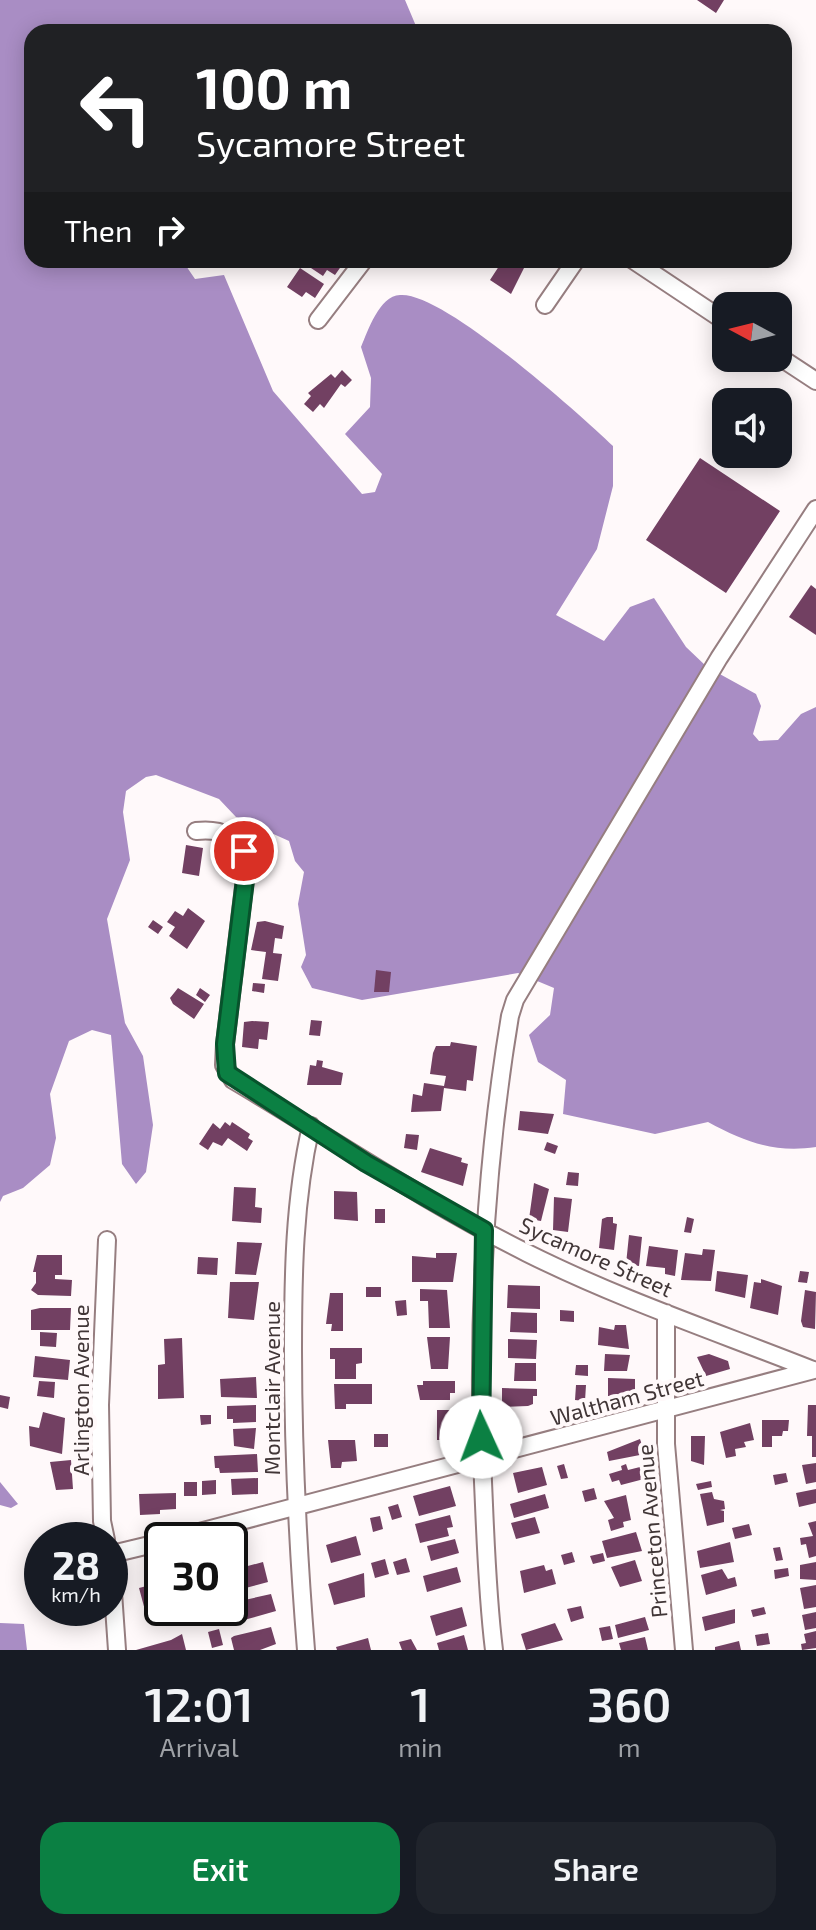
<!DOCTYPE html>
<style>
:root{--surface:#171b24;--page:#20242c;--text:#f1f3f6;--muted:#9ea1a6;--accent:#0b8043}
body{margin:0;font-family:"Exo 2",sans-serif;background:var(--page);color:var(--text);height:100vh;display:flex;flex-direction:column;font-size:30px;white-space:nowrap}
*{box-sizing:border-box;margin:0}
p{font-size:26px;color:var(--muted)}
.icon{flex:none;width:44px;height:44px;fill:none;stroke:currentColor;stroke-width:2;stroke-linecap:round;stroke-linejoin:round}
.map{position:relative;height:1650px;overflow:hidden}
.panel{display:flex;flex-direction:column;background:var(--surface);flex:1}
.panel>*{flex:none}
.hud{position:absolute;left:24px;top:24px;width:768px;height:244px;border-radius:24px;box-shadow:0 4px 20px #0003;background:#202124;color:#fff;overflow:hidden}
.needle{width:52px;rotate:277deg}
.controls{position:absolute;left:712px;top:292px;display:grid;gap:16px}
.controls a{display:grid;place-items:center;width:80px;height:80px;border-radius:16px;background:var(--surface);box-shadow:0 4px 20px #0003;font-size:40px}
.speed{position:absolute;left:24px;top:1522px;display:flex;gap:16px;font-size:40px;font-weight:700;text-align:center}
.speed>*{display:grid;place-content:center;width:104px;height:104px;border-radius:50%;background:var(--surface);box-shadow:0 4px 20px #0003;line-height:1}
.speed small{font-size:20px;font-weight:400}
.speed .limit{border:4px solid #111;border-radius:12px;background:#fff;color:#111}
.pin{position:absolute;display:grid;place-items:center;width:68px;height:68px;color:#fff;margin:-34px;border:4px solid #fff;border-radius:50%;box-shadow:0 2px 8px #0007}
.me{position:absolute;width:88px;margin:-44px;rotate:358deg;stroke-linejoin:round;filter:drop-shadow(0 0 6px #0008)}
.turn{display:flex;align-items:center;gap:28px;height:168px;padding:0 40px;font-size:36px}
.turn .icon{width:104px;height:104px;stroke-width:2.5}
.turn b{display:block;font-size:56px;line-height:68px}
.then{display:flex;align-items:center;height:76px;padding:0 40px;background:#0003;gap:16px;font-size:30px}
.eta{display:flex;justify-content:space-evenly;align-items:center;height:136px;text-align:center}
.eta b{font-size:48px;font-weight:600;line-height:56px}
.action{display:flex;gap:16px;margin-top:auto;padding:16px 40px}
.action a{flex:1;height:92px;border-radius:24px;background:var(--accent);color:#fff;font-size:32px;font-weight:600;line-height:92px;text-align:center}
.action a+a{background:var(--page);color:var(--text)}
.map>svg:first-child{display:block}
.water{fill:#a98dc4}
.building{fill:#724062}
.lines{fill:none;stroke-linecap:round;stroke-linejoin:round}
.street-casing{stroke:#967e80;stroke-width:20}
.street{stroke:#fff;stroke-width:16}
.route-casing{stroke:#07532c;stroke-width:20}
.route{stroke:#0b8043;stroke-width:14}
.labels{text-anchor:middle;stroke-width:8;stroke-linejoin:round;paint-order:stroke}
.street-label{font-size:22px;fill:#413637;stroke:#fff9fa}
</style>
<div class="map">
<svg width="816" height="1650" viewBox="0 0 816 1650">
<rect width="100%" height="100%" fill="#fff9fa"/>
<!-- water -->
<path class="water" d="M0,0H405L416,26L423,32H32V260H182L195,279L224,275L273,391L362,494L375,492L382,474L345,434L370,407L371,378L361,347C368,331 379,296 400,295C443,291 579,414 613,446V486L597,549L556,615L604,641L630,607L654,598L686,647L707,667L756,694L761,706L753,734L759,741L778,740L801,714L816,707V1147C774,1153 745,1142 708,1122L655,1134L563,1114L566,1080L538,1062L529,1035L550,1015L554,988L518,973L362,1000L312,988L301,967L306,955L298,904L304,872L295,861L289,841L236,817L219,799L156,775L146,777L126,791L123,812L130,860L107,919L125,1023L143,1056L153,1125L146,1172L136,1184L122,1164L111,1035L92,1030L69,1041L50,1094L56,1138L50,1165L23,1188L3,1196L0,1202Z
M0,1482L18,1504L11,1508L0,1505Z
M0,1623L24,1624L27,1650H0Z"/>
<!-- building -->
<path class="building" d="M697,0H724L716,13Z
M308,260H333L342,265L335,275L327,270L323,276L305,264Z
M503,260H528L511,294L490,280Z
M300,268L324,284L315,298L306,292L302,297L287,287Z
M342,370L352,380L345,387L341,384L324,408L320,404L313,412L304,404L311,396L308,393L331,374L335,378Z
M700,458L780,511L726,593L646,540Z
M811,585L816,589V635L789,617Z
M186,845L203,848L199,876L182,873Z
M188,908L205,921L187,949L169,936L175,927L167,922L175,911L183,916Z
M153,920L163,927L158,934L148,927Z
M265,921L284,926L282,939L275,938L273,953L282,954L278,981L262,979L266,952L251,950L257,922Z
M376,970L391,972L389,992H374Z
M253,983L265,984L264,993L252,991Z
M178,988L204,1004L194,1019L173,1004L170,998Z
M200,988L210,995L205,1002L196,995Z
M311,1020L322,1021L320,1036L309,1035Z
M252,1021L269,1022L267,1040L259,1039L258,1049L242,1047L244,1022Z
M451,1042L477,1046L473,1081L467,1080L466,1091L444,1088L441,1111L411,1112L413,1094L422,1096L424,1083L444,1086L446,1076L430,1074L433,1053L436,1046H450Z
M317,1060L323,1061L322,1067L343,1073L341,1085H307L310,1065L316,1066Z
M520,1111L554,1114L548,1134L518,1130Z
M225,1122L230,1126L232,1122L250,1134L248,1138L253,1141L247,1151L228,1138L222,1146L213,1142L208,1150L199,1144L213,1123L220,1129Z
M406,1134L419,1135L417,1150L404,1148Z
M547,1142L558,1146L555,1154L544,1150Z
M430,1148L462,1158L461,1162L468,1164L463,1186L421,1172Z
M568,1172L579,1173L578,1186L566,1185Z
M534,1183L549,1189L541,1221L529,1219Z
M234,1187L256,1188L255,1207L262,1208L261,1223L232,1221Z
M334,1191L357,1192L358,1221L334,1219Z
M554,1197L572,1199L568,1232L553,1230Z
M375,1209H385V1223H375Z
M607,1217H613V1223L617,1224L614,1250L599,1248L602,1219Z
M687,1217L694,1219L691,1233L684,1232Z
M629,1235L642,1237L639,1266L626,1264Z
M237,1242L262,1243L256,1275L235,1274Z
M649,1246L678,1250L675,1276L665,1274V1268L646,1266Z
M703,1249L715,1250L711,1281L681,1280L685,1253L702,1255Z
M436,1253H457L453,1282H412V1256L436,1258Z
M37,1255H62V1275H55V1279L72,1280L71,1296L38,1295L31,1290L36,1283V1272H33Z
M198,1257L218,1258L217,1275L197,1274Z
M717,1271L748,1275L745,1298L715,1291Z
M800,1271L809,1272L807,1283L798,1282Z
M761,1279L782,1286L778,1315L750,1308L754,1282L761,1283Z
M230,1282H259L254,1320L228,1318Z
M508,1285L540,1286V1309L507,1308Z
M366,1287H381V1297H366Z
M420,1289L447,1290L450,1328H429L428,1301H420Z
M805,1290L816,1292L815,1329L803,1327L801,1321Z
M330,1293H343V1331H331L332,1324H326Z
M406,1300L407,1315L397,1316L395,1301Z
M40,1308H71L70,1330H31V1310Z
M560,1310L574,1311V1322L560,1321Z
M511,1312L537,1313V1333L510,1332Z
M615,1325H626L629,1349L598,1345L599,1327L614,1330Z
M40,1332L57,1333L56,1347L40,1346Z
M427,1337H450L448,1369H431Z
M182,1338L184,1398L158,1399V1365L165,1364L164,1339Z
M508,1339L537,1340L536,1359L508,1358Z
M330,1348H362V1363L356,1364V1379H335V1359H330Z
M605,1354L630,1355L627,1371H604Z
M709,1354L728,1361L730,1369L706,1376L697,1357Z
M35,1356L70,1360L68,1380L33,1377Z
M515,1363H536V1381H514Z
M576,1365H588V1376L575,1375Z
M256,1377L257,1398L221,1397L220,1379Z
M608,1378L635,1379V1396H624V1403L612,1402V1396H608Z
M39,1381L55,1382L54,1398L37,1396Z
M423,1381H455V1393H450V1400H420L417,1385H423Z
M334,1384H372V1404H346V1409H335Z
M576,1385H586L585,1401L575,1400Z
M502,1388L537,1389V1396H533V1404L528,1406L502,1407Z
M0,1395L10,1397L8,1409L0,1407Z
M256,1405V1422L233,1423V1419H227V1406Z
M808,1405H816V1457H812V1436H807Z
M437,1410H450V1440H437Z
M43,1412L65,1418L62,1454L30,1446L29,1426L39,1428Z
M200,1415H211V1424L201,1425Z
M762,1420H789L788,1431H783L782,1436H772V1447H762Z
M750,1423L754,1440L744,1442L746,1447L735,1449L736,1456L726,1458L720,1432Z
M256,1428L254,1449L234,1446L233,1429Z
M374,1434H388V1447H374Z
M691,1436H705L704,1465L691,1461Z
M640,1439L645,1454L609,1461L607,1452Z
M328,1440H355L357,1461L342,1462L341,1468H331Z
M257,1454L258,1472L220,1473L219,1468H215L214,1456Z
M71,1460L73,1489L56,1490L50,1462Z
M816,1463V1482L806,1484L802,1465Z
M564,1464L568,1478L561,1479L557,1466Z
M626,1464L628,1470L640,1467L644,1479L621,1485L619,1480L612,1482L609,1474L622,1470L621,1466Z
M542,1467L547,1485L518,1493L513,1473Z
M786,1473L788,1482L775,1485L773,1475Z
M258,1478V1494L232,1495L231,1479Z
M216,1480V1494L202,1495V1481Z
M711,1481L712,1487L698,1490L696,1484Z
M184,1482H197V1496H184Z
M450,1486L456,1506L419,1516L413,1496Z
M594,1488L597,1499L585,1502L582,1491Z
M816,1489V1503L799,1507L796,1493Z
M712,1492L714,1499L724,1501L725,1509L720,1510L724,1511V1522L707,1526L700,1494Z
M176,1493V1509L160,1510V1514L140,1515L139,1494Z
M545,1494L549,1508L514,1518L510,1504Z
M626,1495L631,1520L623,1522L624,1527L611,1531L608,1520L614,1518L604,1501Z
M398,1504L402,1517L392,1520L388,1507Z
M450,1515L453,1527L447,1528L449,1536L420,1543L415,1524Z
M380,1516L383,1529L373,1532L370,1518Z
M535,1517L540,1533L516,1539L511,1523Z
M816,1521V1556L809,1558L806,1544L801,1545L800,1538L813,1536L808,1523Z
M749,1524L752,1535L735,1539L732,1528Z
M636,1532L642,1551L607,1558L602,1541Z
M356,1536L361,1555L331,1563L326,1545Z
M455,1539L459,1553L431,1561L427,1546Z
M730,1542L734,1562L700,1568L697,1551Z
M780,1547L783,1560L776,1561L773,1548Z
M572,1552L575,1562L564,1565L561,1555Z
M603,1553L605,1561L593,1564L590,1556Z
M406,1558L410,1572L397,1575L393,1562Z
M385,1559L389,1574L375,1578L371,1563Z
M635,1560L642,1581L620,1587L611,1567Z
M263,1562L268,1582L238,1590L233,1570Z
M816,1562V1580L800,1579V1565Z
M544,1565L546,1571L552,1569L556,1584L524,1593L520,1571Z
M457,1567L461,1582L427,1592L423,1576Z
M788,1568L789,1576L775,1579L774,1570Z
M722,1569L728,1579L735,1577L737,1586L706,1595L701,1575Z
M364,1573L365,1597L334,1605L328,1584Z
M162,1582V1610L146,1614L139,1588Z
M816,1585V1607L804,1609L800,1588Z
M271,1594L276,1611L244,1620L243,1614L239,1615L236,1604L240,1601Z
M581,1606L584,1618L571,1622L567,1609Z
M462,1607L467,1626L436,1636L430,1616Z
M764,1607L766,1614L753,1617L751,1610Z
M195,1608H208L209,1615L197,1618Z
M735,1609V1623L705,1631L702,1617Z
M816,1612V1628L805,1630L802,1615Z
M645,1617L649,1630L618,1638L615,1625Z
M555,1623L563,1640L526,1650L521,1634Z
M610,1626L613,1639L602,1641L599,1628Z
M271,1627L276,1644L260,1650H234L231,1638L234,1636Z
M219,1629L223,1645L212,1648L208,1632Z
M816,1631V1648L802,1650L801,1644L806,1643L804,1634Z
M768,1633L770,1644L757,1646L755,1635Z
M182,1634L186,1650H136L171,1640Z
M464,1635L468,1650H439L437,1643Z
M645,1637L648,1650H621L619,1643Z
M368,1638L371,1650H337L336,1647Z
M411,1639L417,1650H402L399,1642Z
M739,1641L741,1650H715V1647Z"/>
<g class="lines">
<defs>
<path id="street" d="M633,260L726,322
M545,305L576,260
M318,320L364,260
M778,356L816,381
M196,831C221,828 240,836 247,862L225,1044L224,1065L233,1080C331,1138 425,1202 527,1253C619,1299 717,1332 813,1370
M666,1313V1444L684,1650
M106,1540L102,1521L100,1405L107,1240
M169,1540L814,1370
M110,1549L117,1650
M112,1554L162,1542
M306,1650C298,1550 293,1451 293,1351C293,1275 294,1200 311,1126
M494,1650C488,1602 486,1553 484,1505C476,1341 483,1178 510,1016L515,1000L719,658L816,509"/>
</defs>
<!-- street casing -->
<use href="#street" class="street-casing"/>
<!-- street -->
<use href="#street" class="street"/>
</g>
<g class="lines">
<defs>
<path id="route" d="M244,851L246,872L225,1044L227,1073L366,1163L484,1230L481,1437"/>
</defs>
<!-- route casing -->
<use href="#route" class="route-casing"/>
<!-- route -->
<use href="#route" class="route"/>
</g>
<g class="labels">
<!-- street labels -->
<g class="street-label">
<text transform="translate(596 1257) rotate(24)" y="8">Sycamore Street</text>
<text transform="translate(272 1388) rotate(-90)" y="8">Montclair Avenue</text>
<text transform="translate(81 1390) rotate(-90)" y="8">Arlington Avenue</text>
<text transform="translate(627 1398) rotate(-15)" y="8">Waltham Street</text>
<text transform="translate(652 1531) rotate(-95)" y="8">Princeton Avenue</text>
</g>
</g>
</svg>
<div class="controls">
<a><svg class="needle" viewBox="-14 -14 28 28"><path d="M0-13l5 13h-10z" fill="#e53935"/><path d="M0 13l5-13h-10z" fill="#9ea1a6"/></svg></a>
<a><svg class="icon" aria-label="sound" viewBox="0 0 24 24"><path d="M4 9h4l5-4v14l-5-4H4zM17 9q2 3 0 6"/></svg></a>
</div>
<div class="speed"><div>28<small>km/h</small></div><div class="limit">30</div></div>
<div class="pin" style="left:244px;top:851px;background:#d93025"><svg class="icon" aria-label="arrive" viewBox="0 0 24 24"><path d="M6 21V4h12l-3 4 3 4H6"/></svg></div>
<svg class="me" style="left:481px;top:1437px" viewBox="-20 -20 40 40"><circle r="19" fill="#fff"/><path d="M0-13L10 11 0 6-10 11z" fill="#0b8043"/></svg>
<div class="hud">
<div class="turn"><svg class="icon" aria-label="left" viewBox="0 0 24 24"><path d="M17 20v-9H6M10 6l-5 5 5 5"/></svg><div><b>100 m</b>Sycamore Street</div></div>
<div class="then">Then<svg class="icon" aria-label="right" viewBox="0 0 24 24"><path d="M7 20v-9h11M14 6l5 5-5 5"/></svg></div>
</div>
</div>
<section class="panel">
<div class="eta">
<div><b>12:01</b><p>Arrival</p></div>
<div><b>1</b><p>min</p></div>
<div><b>360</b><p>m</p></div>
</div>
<div class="action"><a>Exit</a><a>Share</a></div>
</section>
